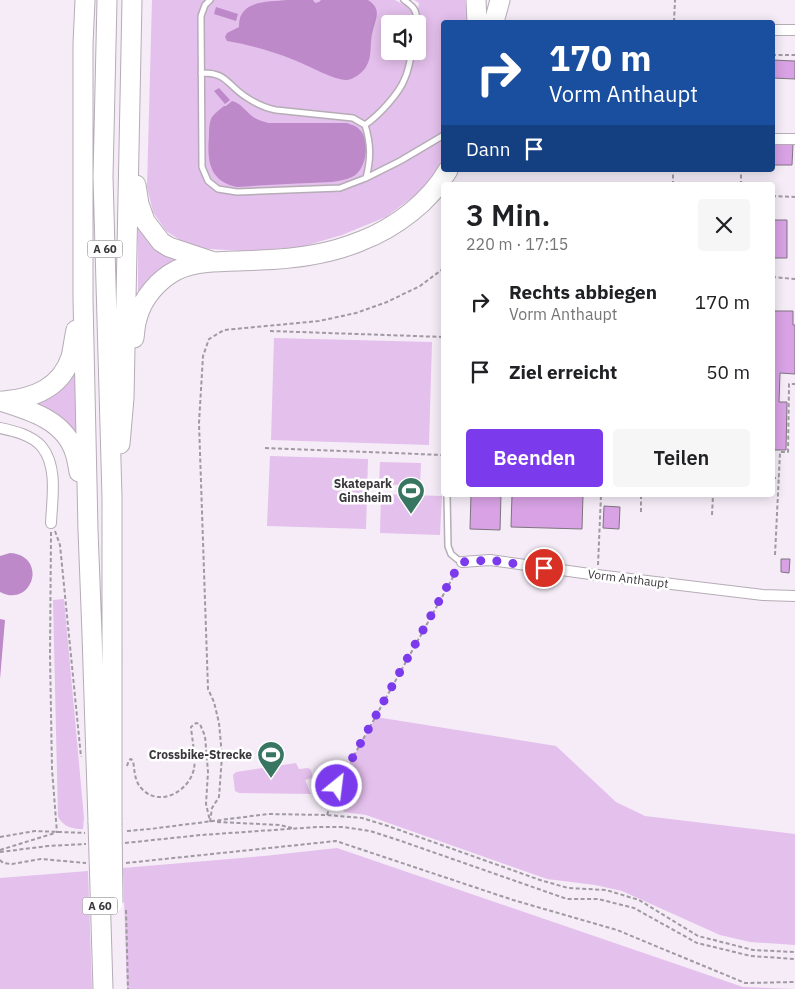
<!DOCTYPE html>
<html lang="de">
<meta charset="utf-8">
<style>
:root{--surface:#fff;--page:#f6f6f6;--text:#202124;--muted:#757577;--accent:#7c3aed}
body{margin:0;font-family:"IBM Plex Sans",sans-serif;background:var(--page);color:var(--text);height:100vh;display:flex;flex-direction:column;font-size:19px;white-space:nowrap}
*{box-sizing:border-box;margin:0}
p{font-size:16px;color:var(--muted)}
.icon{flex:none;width:28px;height:28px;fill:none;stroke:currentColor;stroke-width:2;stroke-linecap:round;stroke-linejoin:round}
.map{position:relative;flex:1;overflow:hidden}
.side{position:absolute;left:441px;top:182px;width:334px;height:315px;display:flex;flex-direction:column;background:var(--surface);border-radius:5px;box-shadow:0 2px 12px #0003}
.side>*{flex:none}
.banner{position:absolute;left:441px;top:20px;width:334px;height:152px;border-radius:5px;box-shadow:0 2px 12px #0003;background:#1a4fa0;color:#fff;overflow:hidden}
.controls{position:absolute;left:381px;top:15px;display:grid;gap:10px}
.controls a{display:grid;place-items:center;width:45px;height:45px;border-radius:5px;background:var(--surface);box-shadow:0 2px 12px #0003;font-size:25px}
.pin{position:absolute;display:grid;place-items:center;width:42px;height:42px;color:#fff;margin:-21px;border:2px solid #fff;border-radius:50%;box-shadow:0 1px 5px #0007}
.me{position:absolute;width:55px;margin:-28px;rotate:29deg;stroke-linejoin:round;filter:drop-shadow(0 0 4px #0008)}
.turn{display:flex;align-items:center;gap:18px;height:105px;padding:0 25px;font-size:22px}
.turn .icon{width:65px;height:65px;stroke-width:2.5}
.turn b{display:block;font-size:35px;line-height:42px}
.then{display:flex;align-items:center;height:48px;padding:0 25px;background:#0003;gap:10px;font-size:19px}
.round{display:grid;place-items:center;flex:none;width:52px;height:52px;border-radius:5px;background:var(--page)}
.summary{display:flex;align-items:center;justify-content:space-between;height:85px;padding:0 25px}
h1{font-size:30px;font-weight:600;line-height:38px}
.cta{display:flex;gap:10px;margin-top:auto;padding:10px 25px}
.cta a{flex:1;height:58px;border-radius:5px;background:var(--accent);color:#fff;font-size:20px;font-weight:600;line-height:58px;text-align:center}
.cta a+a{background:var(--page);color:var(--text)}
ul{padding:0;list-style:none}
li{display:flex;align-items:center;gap:15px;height:70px;padding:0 25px}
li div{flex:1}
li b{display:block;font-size:19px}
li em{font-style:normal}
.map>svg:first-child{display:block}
.green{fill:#e4c0ec;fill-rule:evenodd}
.water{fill:#bd89c9}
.building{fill:#d8a2e4;stroke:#7d757e}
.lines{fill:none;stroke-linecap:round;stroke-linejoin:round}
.lane-casing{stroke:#b5acb6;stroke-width:8}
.street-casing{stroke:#b5acb6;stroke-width:12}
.highway-casing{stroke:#b5acb6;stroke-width:21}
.path{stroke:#9f99a1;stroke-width:2;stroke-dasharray:4 2.5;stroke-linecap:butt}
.lane{stroke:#fff;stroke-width:5}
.street{stroke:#fff;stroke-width:10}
.highway{stroke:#fff;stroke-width:19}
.highway-bridge-casing{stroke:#b5acb6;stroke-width:21;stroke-linecap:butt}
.path-bridge{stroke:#9f99a1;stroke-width:2;stroke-dasharray:4 2.5;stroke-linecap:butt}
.highway-bridge{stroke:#fff;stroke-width:19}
.route{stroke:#7c3aed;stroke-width:9;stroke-dasharray:0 16.2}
.labels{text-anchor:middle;stroke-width:5;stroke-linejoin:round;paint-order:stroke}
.shield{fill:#fff;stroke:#767476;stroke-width:1}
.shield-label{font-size:11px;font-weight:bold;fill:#3b383c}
.poi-label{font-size:12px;font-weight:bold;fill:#3b383c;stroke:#fff;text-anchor:end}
.street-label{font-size:12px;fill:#3b383c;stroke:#fff}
</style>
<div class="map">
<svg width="795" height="989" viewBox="0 0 795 989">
<rect width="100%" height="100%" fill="#f5ecf7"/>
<!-- green -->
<path class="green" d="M152,0H395L406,6L412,12L418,9L419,3L414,0H465L468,22H444V129L442,130L444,136V161L425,188L386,217L342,235L301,247L247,251L208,249L188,245L166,231L153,212L147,187ZM390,24H418V51H390Z
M138,228H142L195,261L138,295Z
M274,338L432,342L429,445L271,440Z
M75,362L78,442L32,407Z
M270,456L368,459L366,529L267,526Z
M380,462L421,463L420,486L379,484Z
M381,494L442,496L440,535L380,533Z
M64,599L84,818L83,829C72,829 64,827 58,817L53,600Z
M376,717L556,746L616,802L645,816L795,834V945L750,942L720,935L622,891L595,885L547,879L366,815L344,812L337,799V786Z
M296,763L299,769L308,768L311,770L313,778L305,780L311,794L239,793L235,791L233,775L236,772Z
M337,848L743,987L795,989H127L123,868L264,856Z
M88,871L92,989H0V878Z"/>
<!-- water -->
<path class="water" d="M288,0H313L315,3L319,2L321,0H368C382,9 376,18 373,30C369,43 373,56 366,67C362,73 354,79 347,80C336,81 305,64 294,60C272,51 250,45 227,41L225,37L227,33L239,27C238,0 267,2 288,0Z
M216,7L238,14L236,21L214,14Z
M219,88L230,100L225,104L214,91Z
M232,101C241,103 245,111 252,116C257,120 262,121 268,123H347C352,125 357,126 360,130C371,142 366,171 352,177C339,183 323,182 310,183C286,184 262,185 237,187C209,181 207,161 209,136C209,130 209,122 212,117C215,113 220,109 224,106H226Z
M10,553C49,556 32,609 0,592V556Z
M0,619L5,620L0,679Z"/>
<!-- building -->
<path class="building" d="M772,60L795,61V79L772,78Z
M772,144H793L792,165H772Z
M772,220H787V258H772Z
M772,311H793V325H795V374L780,373L779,402H787L786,450H772Z
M471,495H501L500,530L470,529Z
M512,495H583L582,529L511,527Z
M604,506L620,507L619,529L603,528Z
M781,559H790L789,573L781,572Z"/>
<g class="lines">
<defs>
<path id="lane" d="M210,0L205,5L201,16L202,167L208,181L218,189L237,192L340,188L366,178L400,161L444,135
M404,0C414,7 417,10 417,24
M201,73C227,72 227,85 246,97C255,103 265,108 276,110L353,118L365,125C371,144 371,159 366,178
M365,125C379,115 399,94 405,78C409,69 410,60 412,51
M447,495L448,546L451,554L457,559L462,562"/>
<path id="street" d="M772,30H795
M772,139H795
M0,428C14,431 32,435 42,447C58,467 52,499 51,523
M462,562L490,560L597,575L763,595L795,596"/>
<path id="highway" d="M85,0L83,44V299L88,530L92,634L98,822
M107,0L103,177L112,497V823
M476,0L477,22
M494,22L500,0
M136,185L139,204L145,221L161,242L169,247L211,261
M134,338C135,331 135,325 137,319C142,298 159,279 177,270C201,259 234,262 260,260C294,259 330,254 361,241C395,228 430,202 448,170
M0,401C29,410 65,420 75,453C77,459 78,466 79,472
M4,401C34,398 61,388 71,357C73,348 74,339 76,330
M120,444L124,398L132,0"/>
</defs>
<!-- lane casing -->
<use href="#lane" class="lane-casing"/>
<!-- street casing -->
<use href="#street" class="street-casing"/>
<!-- highway casing -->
<use href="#highway" class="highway-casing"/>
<!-- path -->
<path class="path" d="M674,22L675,0
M772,55H795
M673,185V170
M741,185V170
M772,196L795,197
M772,277L795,279
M270,331L444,337
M265,448L443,455L444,442
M772,478H779
M641,495V512
M712,515L713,495
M55,531L60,545L81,757
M51,532L50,655L52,769L57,833
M775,555L780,452H788L789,384H795
M598,565L601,495
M127,766L129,760L131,759L133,761C135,771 134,782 143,790C161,807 189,791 194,769C196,758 192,739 191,727L196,723L200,724L205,736L208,772L206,804L210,821
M327,815L337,786L457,570
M210,822L212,808L219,797L222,756L219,723L214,702L208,689L199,423L203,356L209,339L224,330L319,321L356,313L387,302L420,286L444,268
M217,822L280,825L292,828
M127,831L150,829L268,814L327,815L362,818L388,826L540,880L568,888L606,890L639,900L698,936L753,950L795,952
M0,837L35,831L85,833
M125,843L201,835L317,827H343L370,831L401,841L567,899H598L634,908L697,943L751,956L795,959
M0,850L55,833
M0,852L48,846L86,844
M0,860L3,863L12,864L41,859L86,863
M126,863L336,841L513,900L617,930L745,983L795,982"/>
<!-- lane -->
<use href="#lane" class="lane"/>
<!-- street -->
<use href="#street" class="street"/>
<!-- highway -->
<use href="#highway" class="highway"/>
<defs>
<path id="highway-bridge" d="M98,822L103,989
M112,823L113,903"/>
</defs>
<!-- highway-bridge casing -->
<use href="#highway-bridge" class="highway-bridge-casing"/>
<!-- path-bridge -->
<path class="path-bridge" d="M126,910L128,989"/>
<!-- highway-bridge -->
<use href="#highway-bridge" class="highway-bridge"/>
</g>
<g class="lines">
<!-- route -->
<path class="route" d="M337,786L455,572L462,562L490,560L544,568"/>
</g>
<!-- icons -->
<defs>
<symbol id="stadium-pin" viewBox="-11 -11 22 30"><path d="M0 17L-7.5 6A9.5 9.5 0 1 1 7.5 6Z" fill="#387662" stroke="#fff"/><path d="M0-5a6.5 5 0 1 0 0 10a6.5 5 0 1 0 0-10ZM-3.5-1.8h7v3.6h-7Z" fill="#fff"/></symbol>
</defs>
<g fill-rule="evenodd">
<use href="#stadium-pin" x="395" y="475" width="32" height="43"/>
<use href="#stadium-pin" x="255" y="739" width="32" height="43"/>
</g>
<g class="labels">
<!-- shield labels -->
<g class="shield">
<rect x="87.5" y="240.5" width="35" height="17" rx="4"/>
<rect x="82.5" y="897.5" width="35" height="17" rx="4"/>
</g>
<g class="shield-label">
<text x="105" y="253">A 60</text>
<text x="100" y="910">A 60</text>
</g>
<!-- poi labels -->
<g class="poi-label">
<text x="392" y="488">Skatepark<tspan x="392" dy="14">Ginsheim</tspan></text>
<text x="252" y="759">Crossbike-Strecke</text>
</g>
<!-- street labels -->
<g class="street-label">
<text transform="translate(628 579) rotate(7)" y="4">Vorm Anthaupt</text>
</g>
</g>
</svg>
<div class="controls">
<a><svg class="icon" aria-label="sound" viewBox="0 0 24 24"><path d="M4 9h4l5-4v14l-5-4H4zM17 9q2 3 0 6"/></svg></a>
</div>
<div class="pin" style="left:544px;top:568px;background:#d93025"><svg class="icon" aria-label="arrive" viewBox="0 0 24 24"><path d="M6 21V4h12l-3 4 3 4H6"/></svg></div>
<svg class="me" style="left:337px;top:786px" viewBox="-20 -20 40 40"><circle r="17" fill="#7c3aed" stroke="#fff" stroke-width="3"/><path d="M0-11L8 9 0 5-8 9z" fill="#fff"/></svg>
<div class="banner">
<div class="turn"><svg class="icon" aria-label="right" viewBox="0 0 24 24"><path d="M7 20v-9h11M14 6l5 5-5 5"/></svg><div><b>170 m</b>Vorm Anthaupt</div></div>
<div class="then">Dann<svg class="icon" aria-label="arrive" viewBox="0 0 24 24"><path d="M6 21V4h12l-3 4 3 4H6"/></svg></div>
</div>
<section class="side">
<div class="summary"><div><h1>3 Min.</h1><p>220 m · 17:15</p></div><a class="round"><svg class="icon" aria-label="close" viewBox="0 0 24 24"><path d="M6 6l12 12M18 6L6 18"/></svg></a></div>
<ul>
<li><svg class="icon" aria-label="right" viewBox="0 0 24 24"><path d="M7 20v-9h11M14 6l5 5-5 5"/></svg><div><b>Rechts abbiegen</b><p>Vorm Anthaupt</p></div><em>170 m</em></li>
<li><svg class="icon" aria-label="arrive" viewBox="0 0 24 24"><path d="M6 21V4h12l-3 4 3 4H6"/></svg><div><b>Ziel erreicht</b></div><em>50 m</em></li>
</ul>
<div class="cta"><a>Beenden</a><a>Teilen</a></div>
</section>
</div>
